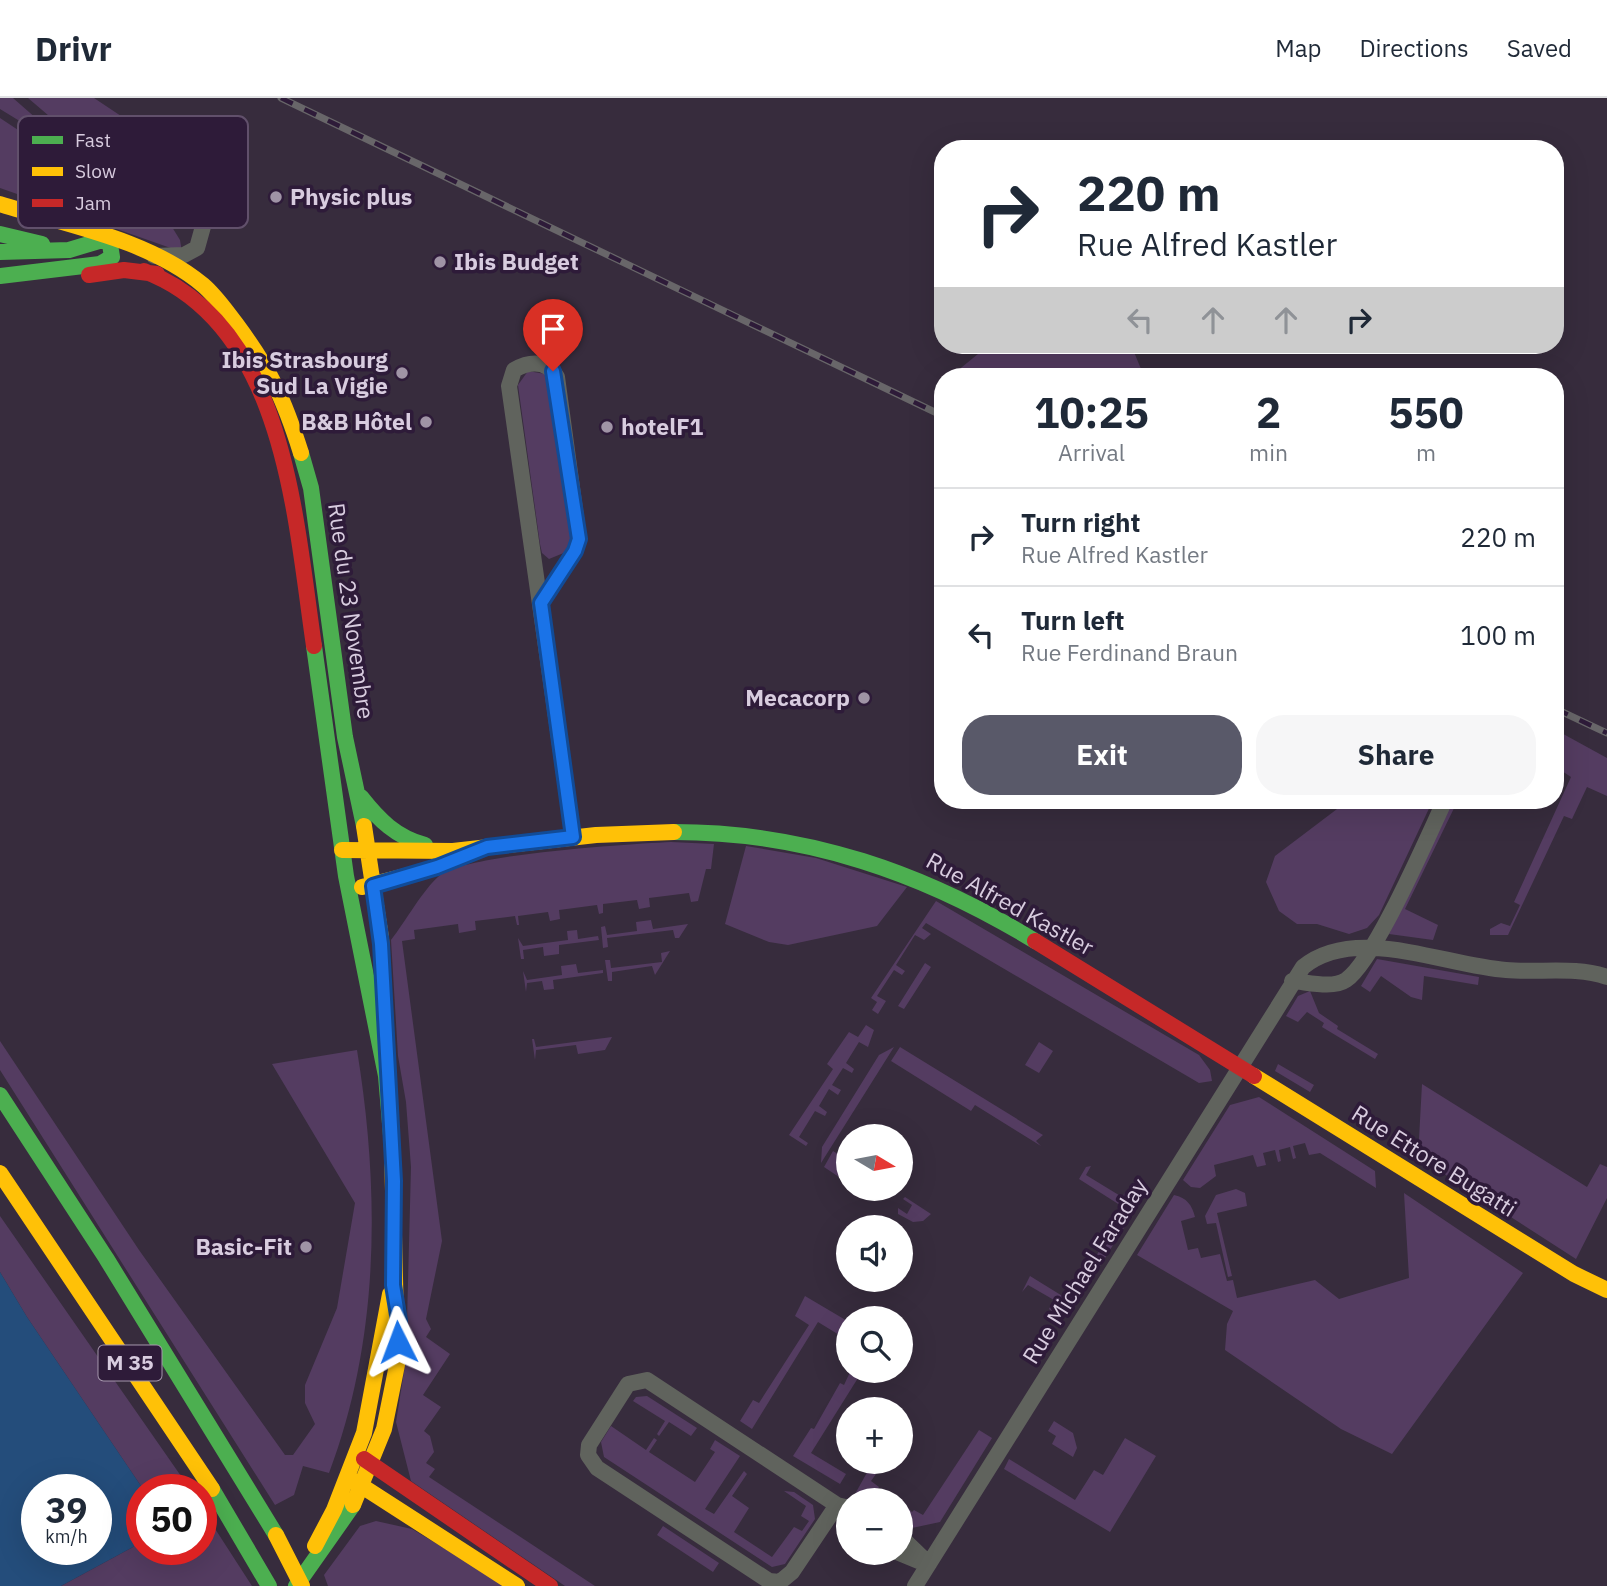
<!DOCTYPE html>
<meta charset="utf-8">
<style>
:root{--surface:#fff;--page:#f6f6f7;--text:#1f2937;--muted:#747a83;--line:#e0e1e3;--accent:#595969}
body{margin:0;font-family:"IBM Plex Sans",sans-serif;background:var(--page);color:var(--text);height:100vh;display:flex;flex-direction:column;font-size:26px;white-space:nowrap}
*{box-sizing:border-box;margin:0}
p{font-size:23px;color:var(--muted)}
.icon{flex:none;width:38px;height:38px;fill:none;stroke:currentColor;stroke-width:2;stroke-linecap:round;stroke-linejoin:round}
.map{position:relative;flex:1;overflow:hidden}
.sheet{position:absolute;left:934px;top:270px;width:630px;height:441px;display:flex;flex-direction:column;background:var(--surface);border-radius:28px;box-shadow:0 7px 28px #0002}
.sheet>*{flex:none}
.guide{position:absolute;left:934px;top:42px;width:630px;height:214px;border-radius:28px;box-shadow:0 7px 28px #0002;background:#fff;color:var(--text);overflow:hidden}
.needle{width:46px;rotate:100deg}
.tools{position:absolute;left:836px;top:1026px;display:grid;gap:14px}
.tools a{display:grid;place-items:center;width:77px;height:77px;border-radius:50%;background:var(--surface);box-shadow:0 7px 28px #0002;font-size:35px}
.speed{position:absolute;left:21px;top:1376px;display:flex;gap:14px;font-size:35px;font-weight:700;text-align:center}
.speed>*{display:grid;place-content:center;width:91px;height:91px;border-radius:50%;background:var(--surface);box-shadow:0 7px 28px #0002;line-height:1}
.speed small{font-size:18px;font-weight:400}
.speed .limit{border:10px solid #d22;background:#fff;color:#111}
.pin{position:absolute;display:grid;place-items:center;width:60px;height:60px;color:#fff;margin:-72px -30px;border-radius:50% 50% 50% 0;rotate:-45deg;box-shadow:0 0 7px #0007}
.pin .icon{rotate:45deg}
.me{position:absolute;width:77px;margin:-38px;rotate:357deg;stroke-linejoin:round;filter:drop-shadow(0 0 5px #0008)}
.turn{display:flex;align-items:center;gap:24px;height:147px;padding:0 28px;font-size:32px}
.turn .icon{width:91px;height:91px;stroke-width:2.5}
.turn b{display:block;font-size:49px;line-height:60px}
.lanes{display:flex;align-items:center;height:66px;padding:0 28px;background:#0003;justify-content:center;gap:35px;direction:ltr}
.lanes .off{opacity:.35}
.eta{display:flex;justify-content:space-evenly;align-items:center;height:119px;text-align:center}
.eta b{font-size:42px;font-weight:700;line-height:49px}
.button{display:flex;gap:14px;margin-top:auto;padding:14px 28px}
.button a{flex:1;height:80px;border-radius:28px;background:var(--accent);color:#fff;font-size:28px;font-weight:700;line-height:80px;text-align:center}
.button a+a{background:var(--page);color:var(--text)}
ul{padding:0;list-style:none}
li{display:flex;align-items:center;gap:21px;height:98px;padding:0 28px;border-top:2px solid var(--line)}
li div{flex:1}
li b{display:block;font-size:26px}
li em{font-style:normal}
header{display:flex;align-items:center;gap:42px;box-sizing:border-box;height:98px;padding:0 35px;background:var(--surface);border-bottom:2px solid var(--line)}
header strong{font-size:33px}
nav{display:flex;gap:38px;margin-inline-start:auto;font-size:24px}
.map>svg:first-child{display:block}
.green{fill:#543c61}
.water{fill:#244d7b;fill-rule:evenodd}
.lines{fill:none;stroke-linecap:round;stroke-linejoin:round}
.street{stroke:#60635d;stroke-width:16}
.fast{stroke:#4caf50;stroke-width:16}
.slow{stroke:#ffc107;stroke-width:16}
.jam{stroke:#c62828;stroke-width:16}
.rail-casing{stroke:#686669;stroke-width:7}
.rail{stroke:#2e1b39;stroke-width:4.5;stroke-dasharray:13;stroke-linecap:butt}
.slow-bridge{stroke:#ffc107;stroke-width:16}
.route-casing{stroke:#114b97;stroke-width:18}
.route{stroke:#1a73e8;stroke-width:12}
.poi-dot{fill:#a094a6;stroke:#2e1b39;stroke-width:2.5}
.labels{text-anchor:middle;stroke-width:7;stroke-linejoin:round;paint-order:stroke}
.shield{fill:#2e1b39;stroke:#a597ad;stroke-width:2}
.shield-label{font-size:21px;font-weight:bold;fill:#d8ccdf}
.poi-label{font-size:23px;font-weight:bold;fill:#d8ccdf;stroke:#2e1b39;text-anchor:end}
.street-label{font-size:23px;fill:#d8ccdf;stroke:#2e1b39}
.key{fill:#2e1b39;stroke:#61506b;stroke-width:2}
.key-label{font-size:19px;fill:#d8ccdf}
</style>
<header>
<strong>Drivr</strong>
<nav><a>Map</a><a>Directions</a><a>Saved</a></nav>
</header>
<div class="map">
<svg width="1607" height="1488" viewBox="0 0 1607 1488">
<rect width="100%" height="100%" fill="#372c3d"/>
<!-- green -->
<path class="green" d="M0,0H13L62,43V49L0,11Z
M28,0H94L127,22L138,37L146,63L161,82L190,97V106L181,118L133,83L78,63L71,49L69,35Z
M0,20L83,75L120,87L164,116L180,142L182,154L0,90Z
M989,247H1131L1144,278H951Z
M528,273L545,276L550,285L572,438L566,454L549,461L542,455L540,446L518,287Z
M1556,632L1607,660V698L1587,689L1572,721L1564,718L1508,837H1490V831L1501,825L1510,828L1520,807L1514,804L1571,679L1556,669Z
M1331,702H1433L1379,817L1367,830L1349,836L1317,826H1297L1279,813L1266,784L1275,758L1341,708Z
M1453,702H1458L1405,811L1438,827L1433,842L1389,836Z
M671,744L714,746L711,771H706L698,803L691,804L689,795L649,800L650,809L639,811L637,802L603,806V815L599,816L597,807L559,812L560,821L550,823L548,814L518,818L519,827H517L515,818L475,823L476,832L459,835L458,826L414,832L415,841L402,843L442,1143L426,1221L431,1231L426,1239L450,1256L423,1297L441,1309L424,1333L430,1338L434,1354L426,1365L435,1371L429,1379L595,1488H565L411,1383L396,1324L406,1261L411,1069L406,1004L398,958L391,842C406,823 422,793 439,778C464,756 631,746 671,744Z
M746,748L816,760L907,789L877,828L788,847L769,844L725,826Z
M936,803L1199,957L1210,972L1212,983L1199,985L926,825L922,830L931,836L924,842L915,837L896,867L905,873L902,877L894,872L877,898L886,903L878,916L872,912L877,904L871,900Z
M651,822L653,831L688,826L679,840H675L673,832L607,840L608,849L603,850L601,829L605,828L607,837L637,833L636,824Z
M577,832L578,841L598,838L599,842L559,847V856L544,858L543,849L523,852L524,861H521L518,840L523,848L568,842L567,833Z
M670,853L655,877L652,868L612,874V883H608L605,862H610L611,870L662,864L661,855Z
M1377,861L1479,879L1478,887L1424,878L1422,902L1411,899L1381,878L1370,894L1361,888Z
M925,865L931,869L904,911L898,908Z
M576,866L578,875L603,872V875L553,882L554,891L544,892L542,883L527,885L526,894L523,873L527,882L562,877L561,868Z
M1310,893L1319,915L1338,928L1337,931L1378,956L1375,961L1322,929L1324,925L1307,914L1298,924L1286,918L1298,898Z
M866,927L874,932L868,949L859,944L846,965L854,971L852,975L843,970L832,987L841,992L838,997L829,991L819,1008L827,1014L825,1018L815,1013L799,1039L808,1045L806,1048L789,1037L833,971L827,966L849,934L858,939Z
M612,939L605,952L578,956L576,947L536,952L535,962L532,941H534L536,949Z
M0,943L139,1152L285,1357H293L315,1326L305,1305V1287L337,1210L355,1105L272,966L357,952C380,1092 380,1241 329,1375L303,1368L294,1397L275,1407L0,972Z
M1039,944L1053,953L1039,975L1025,967Z
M894,949L821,1065L822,1049L879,957Z
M900,949L1043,1037L1036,1043L1041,1048L975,1007L971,1013L891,963Z
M1278,966L1314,987L1310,994L1275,973Z
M1422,986L1587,1089L1600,1066L1607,1069V1100L1576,1161L1418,1059Z
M1259,999L1375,1073L1376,1090L1320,1055L1309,1057L1305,1045L1293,1048L1296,1060L1293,1061L1290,1049L1279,1052L1281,1063L1278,1064L1275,1052L1263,1055L1266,1067L1257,1069L1253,1057L1214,1067L1216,1078L1200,1090L1191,1089L1183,1082L1230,1007Z
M833,1053L849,1063L848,1085L824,1069Z
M1091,1068L1086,1077L1122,1099L1128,1091L1133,1093L1123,1109L1079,1081L1086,1069Z
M1236,1091L1245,1095L1247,1108L1217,1115L1232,1178L1228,1179L1216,1125L1207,1126L1205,1118L1216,1097Z
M1404,1095L1523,1175L1392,1356L1341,1331L1225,1252L1227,1226L1233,1213L1137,1157L1174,1097C1187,1100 1192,1107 1195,1119L1181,1123L1188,1152L1198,1150L1201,1160L1220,1156L1227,1183L1233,1182L1237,1200L1315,1182L1339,1201L1409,1180Z
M1136,1096L1140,1104L1068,1219L1058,1217Z
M905,1099L931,1116L923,1123L913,1124L898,1116V1110L907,1116L912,1107L903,1101Z
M0,1118L190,1391H143L27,1219L0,1174Z
M1030,1178L1064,1199L1054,1215L1049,1211L1054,1202L1028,1187L1022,1194Z
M805,1198L849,1224V1243L818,1224L752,1331L740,1323L753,1302L759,1305L809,1227L795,1218Z
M851,1272H863L811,1355L846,1376L840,1386L793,1358L811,1330L814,1331L840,1285L844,1287Z
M647,1298L697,1330L691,1338L669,1324L659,1338L657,1336L665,1323L633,1303L636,1299Z
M1054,1323L1073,1335L1077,1350L1073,1359L1052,1346L1056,1338L1048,1333Z
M611,1328L646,1352L654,1340L657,1342L649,1354L695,1384L715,1354L710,1351L715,1342L740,1358L705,1411L714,1416L744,1373L747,1376L732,1398L749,1410L734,1434L772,1459L794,1429L802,1433L809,1423L801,1418L806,1408L784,1393L794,1394L813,1407L815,1421L785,1466L772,1469L604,1359L601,1344Z
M979,1332L992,1340L940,1424L912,1430L901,1423V1403L912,1414L914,1412L923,1417Z
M1125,1340L1156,1358L1110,1434L1004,1371L1009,1361L1075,1402L1094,1372L1103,1377Z
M869,1371L876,1376L871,1383L879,1389L878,1391L899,1402H866L855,1396Z
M201,1409L252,1488H61L133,1449L142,1435V1451H201Z
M376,1423L412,1431L507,1488H328L324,1477L360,1428Z
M663,1428L719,1465L713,1474L657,1437Z"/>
<!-- water -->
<path class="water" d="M0,1174L27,1219L143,1391L142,1435L133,1449L61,1488H0ZM37,1391H96V1451H37Z"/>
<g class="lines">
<!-- street -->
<path class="street" d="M154,158L184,157L197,150L214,89L227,63
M541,505L575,453L579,441L557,279C547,262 530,263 514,272L509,288L573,739
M1292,883C1307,884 1333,891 1346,882C1375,862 1428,738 1445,702
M837,1407L792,1474L780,1484L769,1483L597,1370L588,1357L589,1347L628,1286L647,1282L837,1407L849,1410
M901,1439L929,1466
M897,1454L926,1466
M915,1488L1303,869C1356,826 1446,868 1506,872C1539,875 1576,868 1607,879"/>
<!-- fast -->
<path class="fast" d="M0,136L42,146
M0,154L69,152L109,140L112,159L100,166L0,178
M301,355L311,390L345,639L364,728
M314,548L346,778L386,978L392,1049
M361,699C379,722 396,739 425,747
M674,734C806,734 924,775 1035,843
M0,997L106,1160L276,1437
M212,1391L269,1488
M296,1488L353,1407"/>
<!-- slow -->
<path class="slow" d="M0,106C66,127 148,141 203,187C216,198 226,213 237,227C271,273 284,301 301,355
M364,728L381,840L384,905
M342,752L453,753L596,737L674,734
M362,789L421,774L465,758
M1254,978L1574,1176L1607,1192
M0,1075L212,1391
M354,1383L517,1488
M353,1407L384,1331L397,1267L392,1049
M315,1448L334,1412L364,1335L390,1196"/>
<!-- jam -->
<path class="jam" d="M144,173C286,227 295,421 314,548
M89,177L124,172L157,176
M1035,843L1254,978
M364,1361L550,1488"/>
<defs>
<path id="rail" d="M281,0L943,318
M1556,611L1607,635"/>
</defs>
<!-- rail casing -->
<use href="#rail" class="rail-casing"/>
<!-- rail -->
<use href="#rail" class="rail"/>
<!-- slow-bridge -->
<path class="slow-bridge" d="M276,1437L302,1488"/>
</g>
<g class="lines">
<defs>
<path id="route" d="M398,1244L399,1223L393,1187L394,1083L381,846L373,788L437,769L487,749L573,739L541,505L575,453L579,441L553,273"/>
</defs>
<!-- route casing -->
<use href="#route" class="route-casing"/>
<!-- route -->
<use href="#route" class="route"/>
</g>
<!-- markers -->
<g class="poi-dot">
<circle cx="276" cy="99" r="7"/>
<circle cx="440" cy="164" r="7"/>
<circle cx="402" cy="275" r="7"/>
<circle cx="426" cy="324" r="7"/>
<circle cx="607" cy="329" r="7"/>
<circle cx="864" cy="600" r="7"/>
<circle cx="306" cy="1149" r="7"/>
</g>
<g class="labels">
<!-- shield labels -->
<rect class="shield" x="98.5" y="1247.5" width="63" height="35" rx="5"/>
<g class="shield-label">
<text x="130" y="1272">M 35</text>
</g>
<!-- poi labels -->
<g class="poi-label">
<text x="290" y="107" text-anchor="start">Physic plus</text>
<text x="454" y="172" text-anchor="start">Ibis Budget</text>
<text x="388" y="270">Ibis Strasbourg<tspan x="388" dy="26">Sud La Vigie</tspan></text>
<text x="412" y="332">B&amp;B Hôtel</text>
<text x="621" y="337" text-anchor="start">hotelF1</text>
<text x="850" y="608">Mecacorp</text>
<text x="292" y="1157">Basic-Fit</text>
</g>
<!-- street labels -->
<g class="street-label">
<text transform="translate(351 513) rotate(82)" y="8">Rue du 23 Novembre</text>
<text transform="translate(1010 806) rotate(29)" y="8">Rue Alfred Kastler</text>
<text transform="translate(1434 1063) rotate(32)" y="8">Rue Ettore Bugatti</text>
<text transform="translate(1085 1173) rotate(-58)" y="8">Rue Michael Faraday</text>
</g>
</g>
<!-- legend -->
<rect x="18" y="18" width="230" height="112" rx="10" class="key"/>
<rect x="32" y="38" width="31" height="8" fill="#4caf50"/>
<rect x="32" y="69" width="31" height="9" fill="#ffc107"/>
<rect x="32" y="101" width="31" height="8" fill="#c62828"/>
<g class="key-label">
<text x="75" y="49">Fast</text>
<text x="75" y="80">Slow</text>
<text x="75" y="112">Jam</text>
</g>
</svg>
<div class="tools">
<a><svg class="needle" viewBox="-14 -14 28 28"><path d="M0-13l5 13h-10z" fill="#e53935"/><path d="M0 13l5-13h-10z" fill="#747a83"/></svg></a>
<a><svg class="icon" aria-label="sound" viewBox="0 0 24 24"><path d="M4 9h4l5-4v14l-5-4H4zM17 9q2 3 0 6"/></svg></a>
<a><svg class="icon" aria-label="search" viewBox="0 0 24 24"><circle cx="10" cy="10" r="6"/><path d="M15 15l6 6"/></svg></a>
<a>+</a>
<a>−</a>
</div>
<div class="speed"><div>39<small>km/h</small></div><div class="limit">50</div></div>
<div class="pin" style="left:553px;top:273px;background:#d93025"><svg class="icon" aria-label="arrive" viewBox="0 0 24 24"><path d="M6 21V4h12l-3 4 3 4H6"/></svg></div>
<svg class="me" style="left:398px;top:1244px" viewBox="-20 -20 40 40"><path d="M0-17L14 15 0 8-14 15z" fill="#1a73e8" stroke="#fff" stroke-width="4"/></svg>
<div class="guide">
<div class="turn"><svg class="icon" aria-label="right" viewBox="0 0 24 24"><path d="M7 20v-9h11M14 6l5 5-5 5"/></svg><div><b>220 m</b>Rue Alfred Kastler</div></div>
<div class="lanes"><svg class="icon off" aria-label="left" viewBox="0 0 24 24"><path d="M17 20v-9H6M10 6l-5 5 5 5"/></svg><svg class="icon off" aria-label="ahead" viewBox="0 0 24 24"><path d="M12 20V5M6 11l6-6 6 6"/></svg><svg class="icon off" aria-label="ahead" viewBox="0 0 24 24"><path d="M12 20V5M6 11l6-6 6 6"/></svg><svg class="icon" aria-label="right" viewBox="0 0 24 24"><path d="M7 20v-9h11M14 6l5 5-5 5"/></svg></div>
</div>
<section class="sheet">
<div class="eta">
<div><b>10:25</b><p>Arrival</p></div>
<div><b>2</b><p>min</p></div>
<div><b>550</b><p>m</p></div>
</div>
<ul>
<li><svg class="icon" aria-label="right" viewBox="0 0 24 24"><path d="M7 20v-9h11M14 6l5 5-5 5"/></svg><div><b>Turn right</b><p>Rue Alfred Kastler</p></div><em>220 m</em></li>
<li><svg class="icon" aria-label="left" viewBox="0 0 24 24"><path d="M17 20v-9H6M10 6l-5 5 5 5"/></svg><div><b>Turn left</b><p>Rue Ferdinand Braun</p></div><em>100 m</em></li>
</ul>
<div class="button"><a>Exit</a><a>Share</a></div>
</section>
</div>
